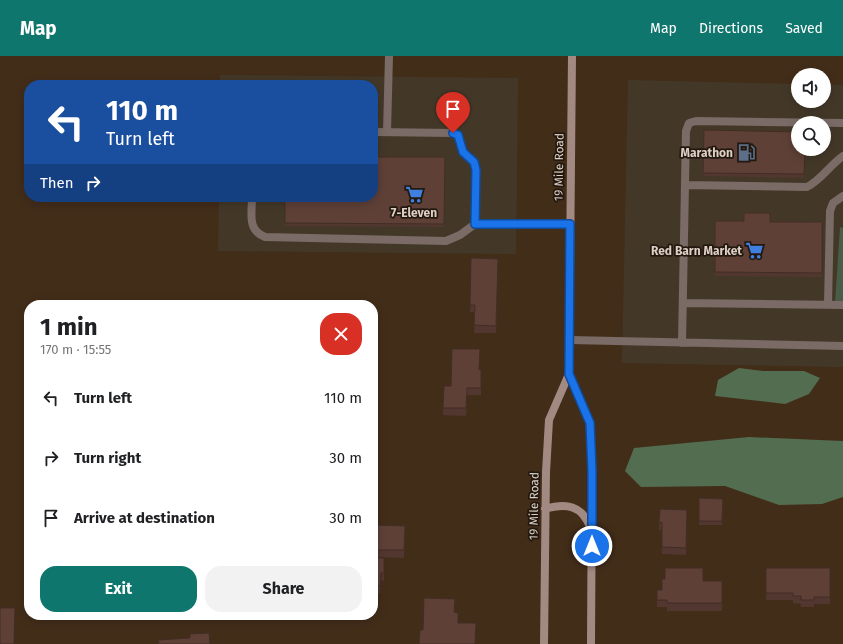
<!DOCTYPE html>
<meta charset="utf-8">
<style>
:root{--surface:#fff;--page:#f2f2f2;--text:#202124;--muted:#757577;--accent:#0f766e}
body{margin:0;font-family:"Fira Sans",sans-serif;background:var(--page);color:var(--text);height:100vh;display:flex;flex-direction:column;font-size:15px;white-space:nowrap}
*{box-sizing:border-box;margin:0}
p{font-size:13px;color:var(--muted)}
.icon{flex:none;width:22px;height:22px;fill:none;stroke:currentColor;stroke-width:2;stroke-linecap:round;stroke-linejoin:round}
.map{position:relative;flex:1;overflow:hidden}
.panel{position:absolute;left:24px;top:244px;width:354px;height:320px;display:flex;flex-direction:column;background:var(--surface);border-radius:16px;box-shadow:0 2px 10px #0003}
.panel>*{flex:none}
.top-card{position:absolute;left:24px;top:24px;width:354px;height:122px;border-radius:16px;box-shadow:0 2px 10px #0003;background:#1a4fa0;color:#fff;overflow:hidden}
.buttons{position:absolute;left:791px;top:12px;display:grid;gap:8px}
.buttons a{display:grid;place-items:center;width:40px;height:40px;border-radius:50%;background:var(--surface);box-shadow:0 2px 10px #0003;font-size:20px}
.pin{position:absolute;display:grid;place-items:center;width:34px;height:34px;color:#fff;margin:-41px -17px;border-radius:50% 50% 50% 0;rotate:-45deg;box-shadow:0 0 4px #0007}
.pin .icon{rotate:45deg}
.me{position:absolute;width:44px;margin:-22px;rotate:0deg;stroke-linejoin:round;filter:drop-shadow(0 0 3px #0008)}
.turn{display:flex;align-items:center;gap:14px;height:84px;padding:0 16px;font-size:18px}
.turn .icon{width:52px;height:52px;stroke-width:2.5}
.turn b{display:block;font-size:28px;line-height:34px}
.then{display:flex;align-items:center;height:38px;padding:0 16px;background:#0003;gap:8px;font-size:15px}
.round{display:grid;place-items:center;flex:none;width:42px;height:42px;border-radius:16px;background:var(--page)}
.head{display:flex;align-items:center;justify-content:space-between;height:68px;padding:0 16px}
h1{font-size:24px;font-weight:700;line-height:30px}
.primary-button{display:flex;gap:8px;margin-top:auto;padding:8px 16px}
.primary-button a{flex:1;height:46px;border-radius:16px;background:var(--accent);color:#fff;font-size:16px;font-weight:700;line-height:46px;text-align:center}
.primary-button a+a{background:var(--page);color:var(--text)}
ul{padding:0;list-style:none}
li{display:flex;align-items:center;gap:12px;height:60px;padding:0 16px}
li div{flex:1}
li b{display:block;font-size:15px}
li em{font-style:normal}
header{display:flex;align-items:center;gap:24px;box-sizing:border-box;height:56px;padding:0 20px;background:var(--accent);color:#fff}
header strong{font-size:19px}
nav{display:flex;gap:22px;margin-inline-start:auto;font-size:14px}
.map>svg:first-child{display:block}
.commercial{fill:#433828;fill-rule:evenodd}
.green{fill:#495c47}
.forest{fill:#536d50}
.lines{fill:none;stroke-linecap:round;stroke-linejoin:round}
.service{stroke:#7a6b66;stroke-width:8}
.secondary{stroke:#a28a83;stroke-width:8}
.wall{fill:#51372f}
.building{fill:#5e4037;stroke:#422d26}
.route-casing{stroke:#114b97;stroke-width:10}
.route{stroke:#1a73e8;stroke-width:7}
.labels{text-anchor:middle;stroke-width:3.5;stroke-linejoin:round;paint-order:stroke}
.poi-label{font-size:12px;font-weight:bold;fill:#ddcfc3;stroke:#22180f;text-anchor:end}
.street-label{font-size:12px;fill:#ddcfc3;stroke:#22180f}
</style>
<header>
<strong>Map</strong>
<nav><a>Map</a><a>Directions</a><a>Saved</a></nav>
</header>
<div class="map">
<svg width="843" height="588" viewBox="0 0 843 588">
<rect width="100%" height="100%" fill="#422d19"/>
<!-- commercial -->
<path class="commercial" d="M220,19L518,22L516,198L218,195L219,141H373V29H220Z
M628,24L798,28V45H824V28L843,29V311L622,307ZM798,67H824V93H798Z"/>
<!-- green -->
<path class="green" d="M840,171L843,172V246L835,247Z"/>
<!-- forest -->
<path class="forest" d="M739,312L763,315H804L820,322L809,338L785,348L715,340L718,324Z
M749,381L843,385V441L822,448L779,449L725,430L641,431L625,415L634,392Z"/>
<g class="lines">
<!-- service -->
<path class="service" d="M373,76L453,77L458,79L463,96L474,106L476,114L475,168
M387,76L389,0
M685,129L807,131C821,124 830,109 843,100
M252,141C252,158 247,174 265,181L446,185L460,179L475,168H570
M683,247L843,249
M828,249L830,155L833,147L843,140
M570,284L843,290
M682,287L686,75L689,67L696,65L843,67"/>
<!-- secondary -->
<path class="secondary" d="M569,318L590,367L592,415L591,588
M545,453C566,447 582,449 590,471
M544,588L546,416L549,364L569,318L572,0"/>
</g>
<!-- wall -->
<path class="wall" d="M704,74L805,93L804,122L703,120Z
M445,101L444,171L285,170V141Z
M715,165L822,166V221L715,220Z
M471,202L498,203L496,277H474L475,256H470Z
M481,313V339H467L466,360L443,359V352L451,330L479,314Z
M699,442L723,443L722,469H699Z
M660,453L687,454L686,499L662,498V474H659Z
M373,469L405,470L404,502L376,501V502H384V525L381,524L380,537H373Z
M766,512H830V548H814V551H801V548L793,547V544H766Z
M703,525H722V555H667V551H657V534H662Z"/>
<!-- building -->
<path class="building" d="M704,74L798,76V93H805L804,118L703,117Z
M373,101H445L444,168L285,167V141H373Z
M744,157H770V166H822V217L715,216V165H744Z
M471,202L498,203L496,270L474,269L475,249H470Z
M452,293H480L479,314L481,313V332H467L466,352H443L444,330H451Z
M699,442L723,443L722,465H699Z
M660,453L687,454L686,492L662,491V466L659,467Z
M373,469L405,470L404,494H376V502H384V517H381L380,530H373Z
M665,512H703V525H722V547H667V544H657V534H662V523H665Z
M766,512H830V541H814V544H801V540H793V537H766Z
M424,542L455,543L454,556L458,557V567H476L475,588H419L420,574H423Z
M0,552H15L14,588H0Z
M209,577L210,588H159L158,584L190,582V578Z"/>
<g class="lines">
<defs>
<path id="route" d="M453,77L458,79L463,96L474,106L476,114L475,168H570L569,318L590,367L592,415V490"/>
</defs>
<!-- route casing -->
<use href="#route" class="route-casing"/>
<!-- route -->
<use href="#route" class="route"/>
</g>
<!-- icons -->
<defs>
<symbol id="fuel-bare" viewBox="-9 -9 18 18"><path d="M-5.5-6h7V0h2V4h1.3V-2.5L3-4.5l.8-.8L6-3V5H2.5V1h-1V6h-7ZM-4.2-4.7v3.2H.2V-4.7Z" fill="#5c6f8a" stroke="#22180f" stroke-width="2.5" paint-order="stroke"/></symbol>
<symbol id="supermarket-bare" viewBox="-9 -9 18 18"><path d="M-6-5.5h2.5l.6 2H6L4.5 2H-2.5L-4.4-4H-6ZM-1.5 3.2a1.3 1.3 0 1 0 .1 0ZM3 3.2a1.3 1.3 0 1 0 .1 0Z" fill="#3f7fe0" stroke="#22180f" stroke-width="2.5" paint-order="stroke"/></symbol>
</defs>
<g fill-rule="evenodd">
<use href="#fuel-bare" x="734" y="84" width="25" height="25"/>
<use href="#supermarket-bare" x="402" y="126" width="25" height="25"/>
<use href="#supermarket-bare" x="742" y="182" width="25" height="25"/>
</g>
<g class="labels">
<!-- poi labels -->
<g class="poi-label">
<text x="733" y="101">Marathon</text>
<text x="414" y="161" text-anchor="middle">7-Eleven</text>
<text x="742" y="199">Red Barn Market</text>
</g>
<!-- street labels -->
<g class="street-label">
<text transform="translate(559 111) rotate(-89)" y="4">19 Mile Road</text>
<text transform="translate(534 450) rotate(-89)" y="4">19 Mile Road</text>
</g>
</g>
</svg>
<div class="buttons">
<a><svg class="icon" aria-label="sound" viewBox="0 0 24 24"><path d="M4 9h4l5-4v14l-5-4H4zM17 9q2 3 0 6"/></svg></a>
<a><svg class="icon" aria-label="search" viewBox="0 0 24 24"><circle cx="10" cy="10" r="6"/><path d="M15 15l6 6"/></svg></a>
</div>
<div class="pin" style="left:453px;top:77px;background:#d93025"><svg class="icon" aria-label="arrive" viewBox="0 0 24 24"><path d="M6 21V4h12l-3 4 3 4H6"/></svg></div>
<svg class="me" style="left:592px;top:490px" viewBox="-20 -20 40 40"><circle r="17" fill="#1a73e8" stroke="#fff" stroke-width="3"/><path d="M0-11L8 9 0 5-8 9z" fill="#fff"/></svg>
<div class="top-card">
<div class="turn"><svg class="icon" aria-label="left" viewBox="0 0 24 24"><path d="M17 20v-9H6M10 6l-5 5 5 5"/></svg><div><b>110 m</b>Turn left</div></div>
<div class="then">Then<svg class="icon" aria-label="right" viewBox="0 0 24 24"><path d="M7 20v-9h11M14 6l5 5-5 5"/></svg></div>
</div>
<section class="panel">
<div class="head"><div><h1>1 min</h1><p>170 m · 15:55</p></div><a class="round" style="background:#d93025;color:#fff"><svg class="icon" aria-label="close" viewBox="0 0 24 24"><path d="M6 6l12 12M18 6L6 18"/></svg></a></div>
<ul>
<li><svg class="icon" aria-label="left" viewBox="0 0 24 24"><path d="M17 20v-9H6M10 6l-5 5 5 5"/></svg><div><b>Turn left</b></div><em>110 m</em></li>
<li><svg class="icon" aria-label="right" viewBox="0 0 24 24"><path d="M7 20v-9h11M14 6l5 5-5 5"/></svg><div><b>Turn right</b></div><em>30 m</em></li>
<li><svg class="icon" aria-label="arrive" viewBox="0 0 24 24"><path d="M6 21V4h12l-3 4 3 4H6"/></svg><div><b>Arrive at destination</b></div><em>30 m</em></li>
</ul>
<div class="primary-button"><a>Exit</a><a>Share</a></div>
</section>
</div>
